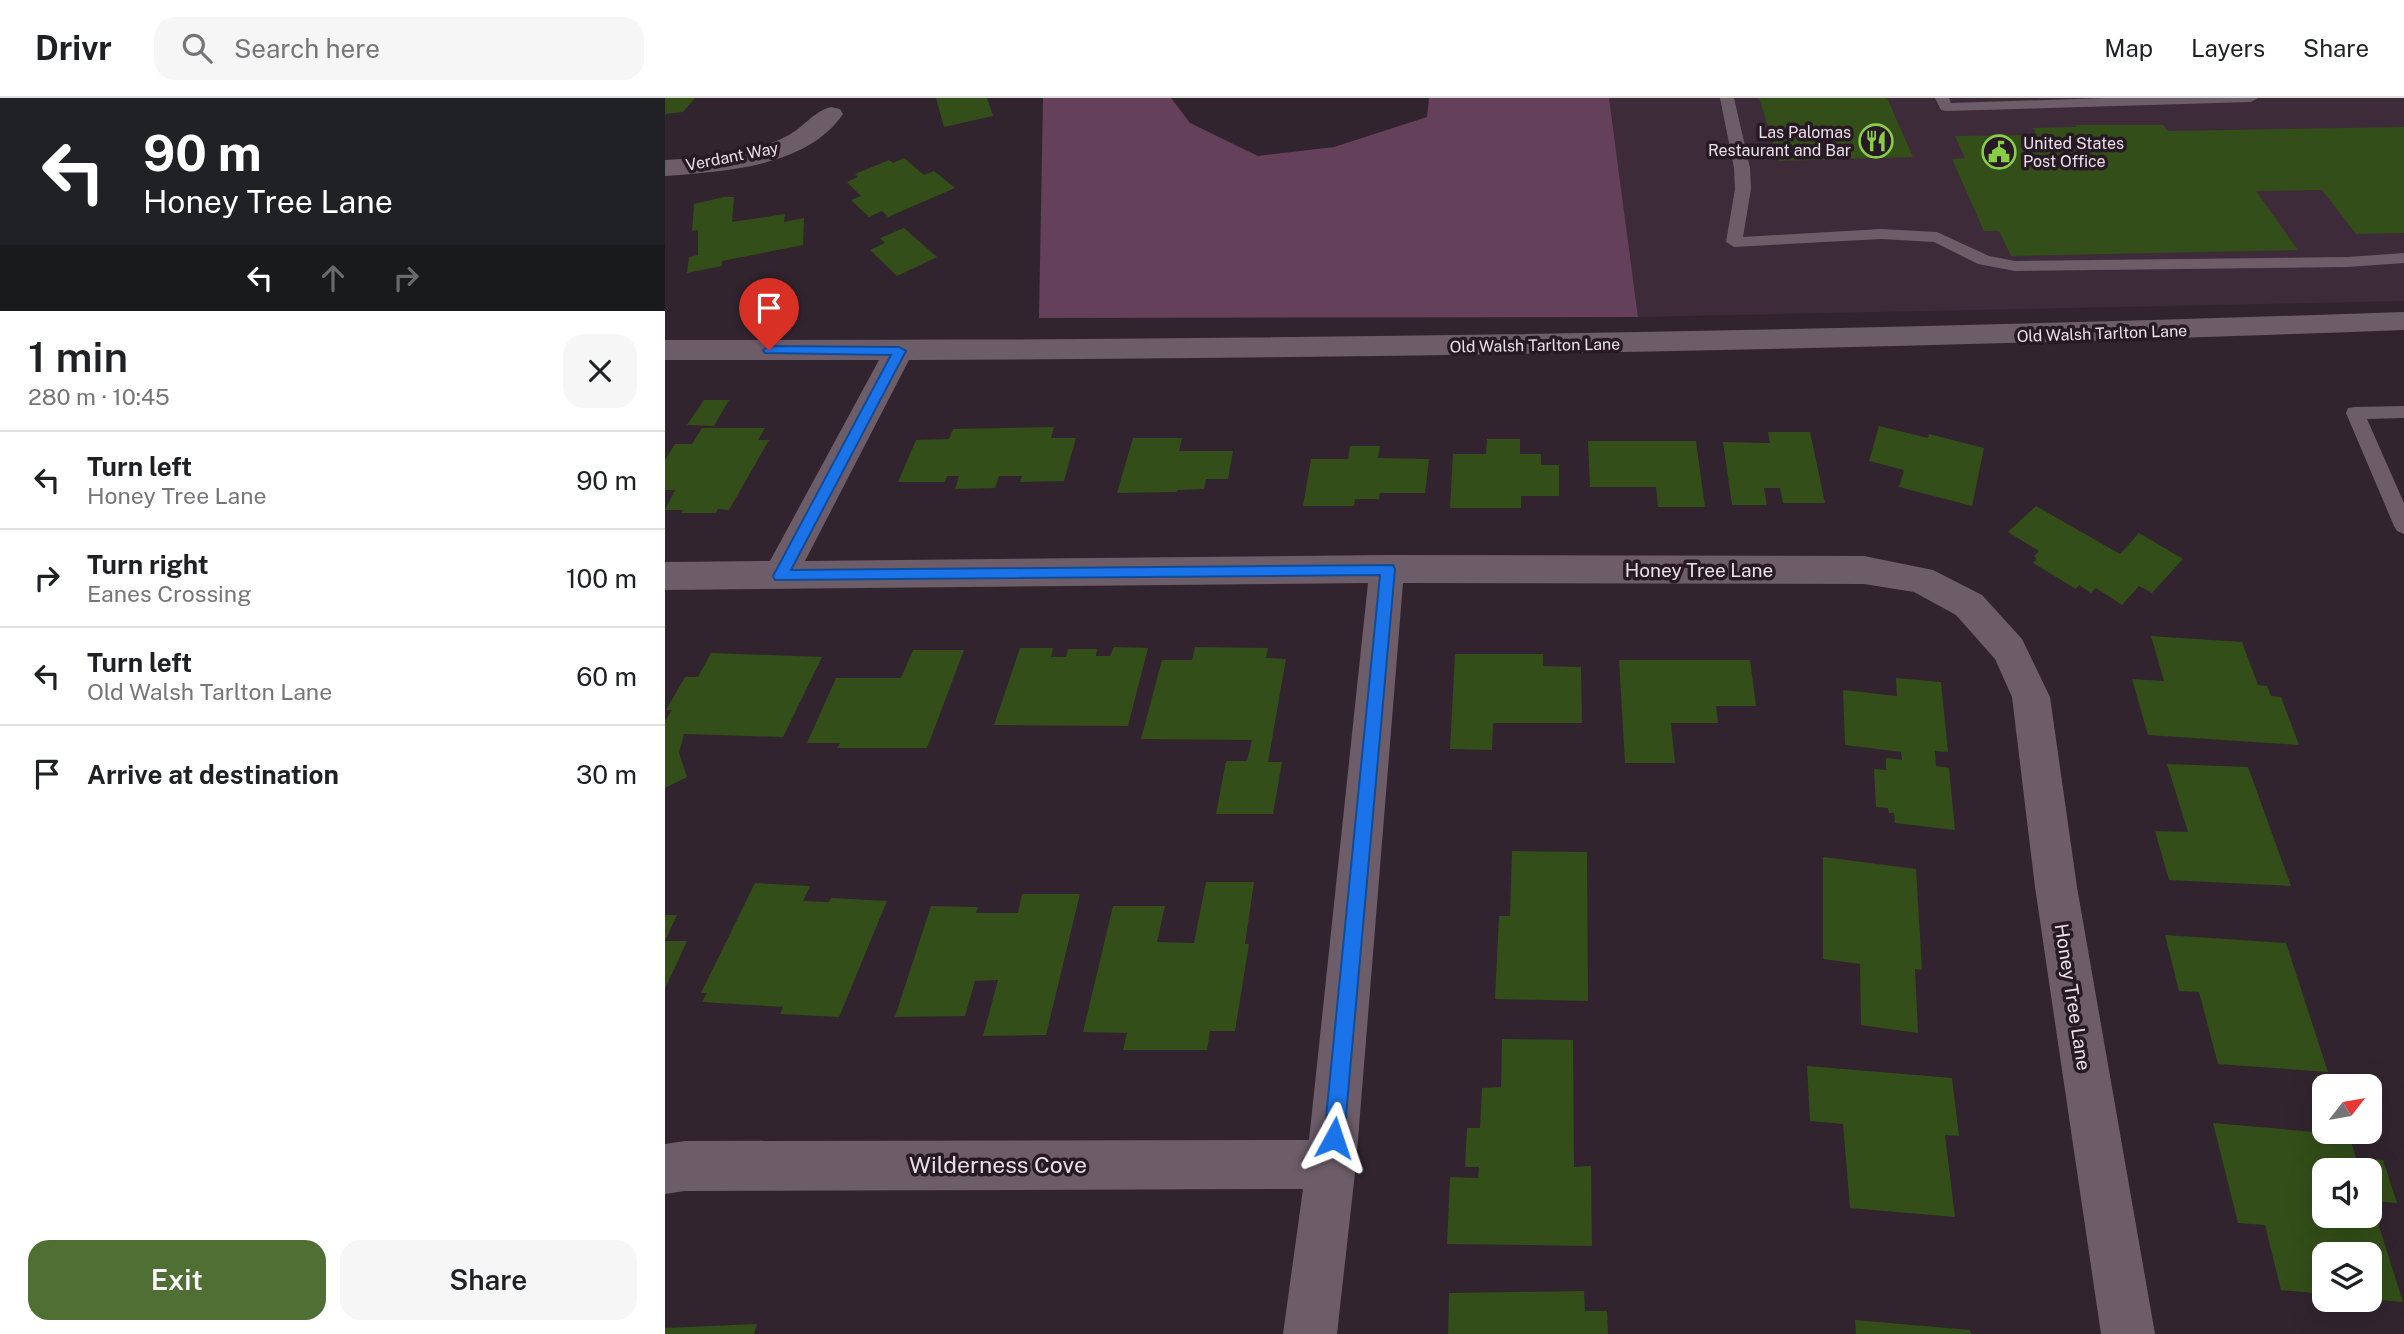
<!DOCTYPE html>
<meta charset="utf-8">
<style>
:root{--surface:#fff;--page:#f6f6f6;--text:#202124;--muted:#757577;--line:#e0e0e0;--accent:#506f34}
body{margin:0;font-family:"Public Sans",sans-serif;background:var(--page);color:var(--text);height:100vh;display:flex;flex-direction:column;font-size:26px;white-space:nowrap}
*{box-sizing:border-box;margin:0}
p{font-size:23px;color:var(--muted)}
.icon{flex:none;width:38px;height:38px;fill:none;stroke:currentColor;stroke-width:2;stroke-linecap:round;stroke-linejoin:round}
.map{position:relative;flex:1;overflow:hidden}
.panel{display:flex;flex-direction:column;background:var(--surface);width:665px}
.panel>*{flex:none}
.top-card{background:#202124;color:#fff;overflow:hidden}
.needle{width:46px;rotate:59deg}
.fabs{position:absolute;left:1647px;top:976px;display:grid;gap:14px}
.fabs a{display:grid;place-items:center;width:70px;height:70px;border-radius:14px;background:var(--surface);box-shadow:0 7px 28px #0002;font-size:35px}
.pin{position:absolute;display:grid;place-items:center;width:60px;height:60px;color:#fff;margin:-72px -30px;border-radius:50% 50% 50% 0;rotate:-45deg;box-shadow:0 0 7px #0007}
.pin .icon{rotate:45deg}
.me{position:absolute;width:77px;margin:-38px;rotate:5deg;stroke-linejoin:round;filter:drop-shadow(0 0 5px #0008)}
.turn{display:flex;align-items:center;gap:24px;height:147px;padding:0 28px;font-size:32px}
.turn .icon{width:91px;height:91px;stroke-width:2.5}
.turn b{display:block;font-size:49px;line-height:60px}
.lanes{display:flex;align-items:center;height:66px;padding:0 28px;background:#0003;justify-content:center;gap:35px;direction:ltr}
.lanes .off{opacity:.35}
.round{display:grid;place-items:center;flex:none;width:74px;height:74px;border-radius:21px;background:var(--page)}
.head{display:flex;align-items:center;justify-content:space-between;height:119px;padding:0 28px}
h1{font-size:42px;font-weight:600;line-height:52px}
.primary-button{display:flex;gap:14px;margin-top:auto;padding:14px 28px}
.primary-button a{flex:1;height:80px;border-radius:21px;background:var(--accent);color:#fff;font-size:28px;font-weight:600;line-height:80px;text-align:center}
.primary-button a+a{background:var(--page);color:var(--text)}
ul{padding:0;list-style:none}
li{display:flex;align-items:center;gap:21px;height:98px;padding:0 28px;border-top:2px solid var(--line)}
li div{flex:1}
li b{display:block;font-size:26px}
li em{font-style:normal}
header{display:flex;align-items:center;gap:42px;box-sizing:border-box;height:98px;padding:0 35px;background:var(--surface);border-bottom:2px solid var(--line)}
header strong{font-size:33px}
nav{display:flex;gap:38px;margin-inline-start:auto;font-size:24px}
.search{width:490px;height:63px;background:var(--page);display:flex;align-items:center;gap:18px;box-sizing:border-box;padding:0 24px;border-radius:21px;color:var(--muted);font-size:26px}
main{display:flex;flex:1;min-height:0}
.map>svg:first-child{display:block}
.built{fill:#3e2b39}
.green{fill:#64405b}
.building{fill:#334e19;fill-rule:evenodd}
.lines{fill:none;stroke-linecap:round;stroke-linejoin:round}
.service{fill:#6d5d69;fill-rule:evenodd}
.minor{fill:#6d5d69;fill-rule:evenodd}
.route{fill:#1a73e8;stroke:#114b97;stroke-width:2}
.labels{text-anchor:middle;stroke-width:7;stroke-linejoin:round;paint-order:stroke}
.far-poi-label{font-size:16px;fill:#eae1e8;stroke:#271a24;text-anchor:end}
.far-street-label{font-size:16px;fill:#eae1e8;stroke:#271a24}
.street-label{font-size:19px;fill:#eae1e8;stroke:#271a24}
.near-street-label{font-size:23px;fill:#eae1e8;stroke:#271a24}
</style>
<header>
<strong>Drivr</strong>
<div class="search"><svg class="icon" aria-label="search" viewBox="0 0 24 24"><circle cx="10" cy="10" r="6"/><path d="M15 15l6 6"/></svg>Search here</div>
<nav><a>Map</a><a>Layers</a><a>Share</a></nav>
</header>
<main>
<section class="panel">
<div class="top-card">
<div class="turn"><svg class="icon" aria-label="left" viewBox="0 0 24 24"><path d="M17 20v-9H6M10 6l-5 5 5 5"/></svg><div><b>90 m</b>Honey Tree Lane</div></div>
<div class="lanes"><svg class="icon" aria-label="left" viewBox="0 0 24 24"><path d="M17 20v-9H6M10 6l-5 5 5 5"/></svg><svg class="icon off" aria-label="ahead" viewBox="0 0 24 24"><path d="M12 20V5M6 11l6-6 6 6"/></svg><svg class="icon off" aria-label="right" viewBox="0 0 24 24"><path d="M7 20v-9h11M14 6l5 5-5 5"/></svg></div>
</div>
<div class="head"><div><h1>1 min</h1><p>280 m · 10:45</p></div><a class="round"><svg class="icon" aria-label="close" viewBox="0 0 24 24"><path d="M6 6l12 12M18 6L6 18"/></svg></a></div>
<ul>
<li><svg class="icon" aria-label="left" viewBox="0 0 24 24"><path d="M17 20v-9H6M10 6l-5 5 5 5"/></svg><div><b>Turn left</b><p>Honey Tree Lane</p></div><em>90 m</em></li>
<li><svg class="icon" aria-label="right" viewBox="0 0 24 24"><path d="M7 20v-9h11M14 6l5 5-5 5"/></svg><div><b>Turn right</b><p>Eanes Crossing</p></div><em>100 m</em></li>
<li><svg class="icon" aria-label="left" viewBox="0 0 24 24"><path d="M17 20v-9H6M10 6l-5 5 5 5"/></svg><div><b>Turn left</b><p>Old Walsh Tarlton Lane</p></div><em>60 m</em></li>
<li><svg class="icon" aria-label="arrive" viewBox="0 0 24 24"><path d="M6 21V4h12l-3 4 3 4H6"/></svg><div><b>Arrive at destination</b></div><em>30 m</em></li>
</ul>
<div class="primary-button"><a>Exit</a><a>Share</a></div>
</section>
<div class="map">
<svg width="1739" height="1236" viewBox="0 0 1739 1236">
<rect width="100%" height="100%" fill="#31242e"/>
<!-- built -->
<path class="built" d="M944,0H1739V203L973,219Z"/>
<!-- green -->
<path class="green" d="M378,0H506L525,25L593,58L669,49L762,19L764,0H944L973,219L374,220Z"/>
<!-- building -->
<path class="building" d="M0,0H30L18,14L0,16Z
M271,0H322L328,18L279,29Z
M1094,0H1222L1248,59L1114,63Z
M1410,27H1498L1503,33L1739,29V135L1691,136L1657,92L1591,93L1633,152L1346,158L1334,133H1319L1287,61L1300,60L1290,38L1372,37L1368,30L1412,29Z
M239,60L259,77L269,73L290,90L223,119L217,113L204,119L186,102L196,98L182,84L193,79L190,76L224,62L228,65Z
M59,99H69L67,124L120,116L119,124L139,120L138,147L57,163V168L22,175L24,159L33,157V132L27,133L29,106Z
M239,130L272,159L232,178L205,152L220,145L215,140Z
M39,302H64L49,328L22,327Z
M1214,328L1263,340L1264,336L1319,350L1307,408L1234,389L1239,372L1204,363Z
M389,329L386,340H411L399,383L355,384L357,378H334L330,390L290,391L294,378H282L280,384H233L251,342L284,341L288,331Z
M37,330H100L93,342H104L64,412L53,411L51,415H16L18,412H0L10,392H0V362L10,346H27Z
M1103,334H1145L1160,405H1118L1115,390H1099L1102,407H1067L1058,344L1105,345Z
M468,340H517L514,353H568L563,381H541L539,391L513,392L511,394L452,395Z
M822,341H855V356H876V367H894V398H856V410H785L788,356H821Z
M923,343H1031L1040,409H993L991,389H925Z
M685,348H715L713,360L764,361L760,395H715L714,401H690L689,408H638L646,361H683Z
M1371,408L1455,456L1474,435L1518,461L1487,495L1474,488L1457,507L1431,490L1426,495L1414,487L1411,491L1368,465L1372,461L1369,458L1374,453L1343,434Z
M1486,538L1577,544L1593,587L1602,588L1606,598L1616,599L1634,647L1483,637L1467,581L1499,583Z
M449,549L483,550L463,628L329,627L355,550H388L386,559H401L403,551H432L431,558H445Z
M530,549L603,550L601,560L621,561L603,664H617L608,716H551L561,663H582L587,642L476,641L497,562H527Z
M248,552H299L262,650H172L175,645H142L171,580H236Z
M46,555L157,559L118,639L19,636L14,655L22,679L0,690V623L7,612H1L20,579H33Z
M790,556H878V568L916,569L917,625H828L827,652L785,651Z
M954,562H1085L1091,608H1051L1053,625H1006L1010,665H960Z
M1231,580L1276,584L1283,654L1270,653L1271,668L1284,670L1290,732L1230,725L1229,715H1224L1223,710L1211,709L1209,671L1221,672V660L1237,662L1236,654L1180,647L1178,592L1232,598Z
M1502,666L1583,669L1626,788L1504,782L1490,733L1523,734Z
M847,753L922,754L923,903L830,901L834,818H845Z
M1158,759L1251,771L1257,872L1250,871L1253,935L1196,927L1195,866L1158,861Z
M541,784H589L580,846H584L570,933H545L542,952H458L462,935L418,934L448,808H500L492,844L529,845Z
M90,785L145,788L138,803L164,804L166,800L222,803L174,919L115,916L118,909L37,904L42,895H36Z
M357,796H415L381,937L318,938L333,882L310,883L300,918L230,919L266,808L313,809L311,815H353Z
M0,817H12L0,843Z
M1500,837L1621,845L1663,974L1553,966L1534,894L1514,893Z
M0,843H22L0,891Z
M837,941L908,942L909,1069L926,1068L927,1148L782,1146L785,1079L813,1080L814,1069H800L802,1030H815L817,990L836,989Z
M1142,968L1287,980L1294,1038L1280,1037L1290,1119L1185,1110L1178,1026L1145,1023Z
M1548,1025L1684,1037L1691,1060L1718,1062L1732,1105L1706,1103L1738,1204L1704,1201V1157H1659V1196L1616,1192L1600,1127L1573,1125ZM1659,1073H1704V1118H1659Z
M919,1193L920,1213H942L943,1236H783L784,1195Z
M1190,1222L1305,1232L1306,1236H1191Z
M92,1226L89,1236H0V1230Z"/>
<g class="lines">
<!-- service -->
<path class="service" d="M1055,0H1069L1085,70L1086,91L1078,139L1216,131L1272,134L1324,158L1350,163L1683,159L1739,155V165L1683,169L1350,173L1313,166L1269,144L1216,141L1069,149L1061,144L1070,91L1069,70Z
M1270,0H1284L1286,5L1441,0H1593L1586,4L1281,13L1276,12Z
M1739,308V320L1702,321L1739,405V436L1732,433L1729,428L1681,315L1683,310L1690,309Z"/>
<!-- minor -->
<path class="minor" d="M166,9L175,11L178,16C141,70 59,73 0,78V62C41,59 84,57 122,38C138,30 149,13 166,9Z
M1739,214V232C1241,251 743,260 244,262L140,463L722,457L1199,458L1268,472L1317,497L1357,541L1385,599L1412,789L1490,1236H1436L1370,789L1347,599L1330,561L1291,517L1249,494L1199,486L738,485L691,1066L672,1236H618L638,1091L20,1093L0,1096V1046L20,1043L644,1042L703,485L0,492V464L105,463L214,262H0V242C580,243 1159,234 1739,214Z"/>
</g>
<!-- route -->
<path class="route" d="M104,248L234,249L241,253L126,472L728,467L730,471L679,1040L676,1047L669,1050L662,1047L659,1040L715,477L110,482L108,478L226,257L100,255L98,252Z"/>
<!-- icons -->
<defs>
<symbol id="restaurant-ring" viewBox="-11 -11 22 22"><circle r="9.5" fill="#271a24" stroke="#8ace47" stroke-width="1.5"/><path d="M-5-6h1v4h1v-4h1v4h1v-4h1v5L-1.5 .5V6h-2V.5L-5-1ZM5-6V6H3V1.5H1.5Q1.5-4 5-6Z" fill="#8ace47"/></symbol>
<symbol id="civic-ring" viewBox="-11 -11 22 22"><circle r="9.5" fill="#271a24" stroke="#8ace47" stroke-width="1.5"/><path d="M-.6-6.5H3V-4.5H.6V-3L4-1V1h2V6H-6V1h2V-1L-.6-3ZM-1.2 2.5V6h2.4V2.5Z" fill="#8ace47"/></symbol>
</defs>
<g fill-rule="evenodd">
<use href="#restaurant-ring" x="1192" y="24" width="38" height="38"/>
<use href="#civic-ring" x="1315" y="35" width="38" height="38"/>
</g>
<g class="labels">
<!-- far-poi labels -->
<g class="far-poi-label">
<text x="1186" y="40">Las Palomas<tspan x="1186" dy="18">Restaurant and Bar</tspan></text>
<text x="1358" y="51" text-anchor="start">United States<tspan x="1358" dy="18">Post Office</tspan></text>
</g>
<!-- far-street labels -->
<g class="far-street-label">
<text transform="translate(67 58) rotate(-11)" y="6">Verdant Way</text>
<text transform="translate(1437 235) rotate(-2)" y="6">Old Walsh Tarlton Lane</text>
<text transform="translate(870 247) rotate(-1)" y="6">Old Walsh Tarlton Lane</text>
</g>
<!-- street labels -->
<g class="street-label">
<text x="1034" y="479">Honey Tree Lane</text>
<text transform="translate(1408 899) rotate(81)" y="7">Honey Tree Lane</text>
</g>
<!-- near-street labels -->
<g class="near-street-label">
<text x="333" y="1075">Wilderness Cove</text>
</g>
</g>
</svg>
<div class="fabs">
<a><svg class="needle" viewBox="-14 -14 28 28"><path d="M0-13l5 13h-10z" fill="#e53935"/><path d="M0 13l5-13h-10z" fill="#757577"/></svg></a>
<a><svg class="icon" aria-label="sound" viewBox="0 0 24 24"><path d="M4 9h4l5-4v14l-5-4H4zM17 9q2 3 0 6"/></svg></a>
<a><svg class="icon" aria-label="layers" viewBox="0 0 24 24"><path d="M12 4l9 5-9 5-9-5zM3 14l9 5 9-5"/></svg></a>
</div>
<div class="pin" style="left:104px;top:252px;background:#d93025"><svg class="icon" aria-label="arrive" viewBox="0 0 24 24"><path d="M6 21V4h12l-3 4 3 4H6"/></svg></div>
<svg class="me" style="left:669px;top:1040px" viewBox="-20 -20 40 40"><path d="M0-17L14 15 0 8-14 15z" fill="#1a73e8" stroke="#fff" stroke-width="4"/></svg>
</div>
</main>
